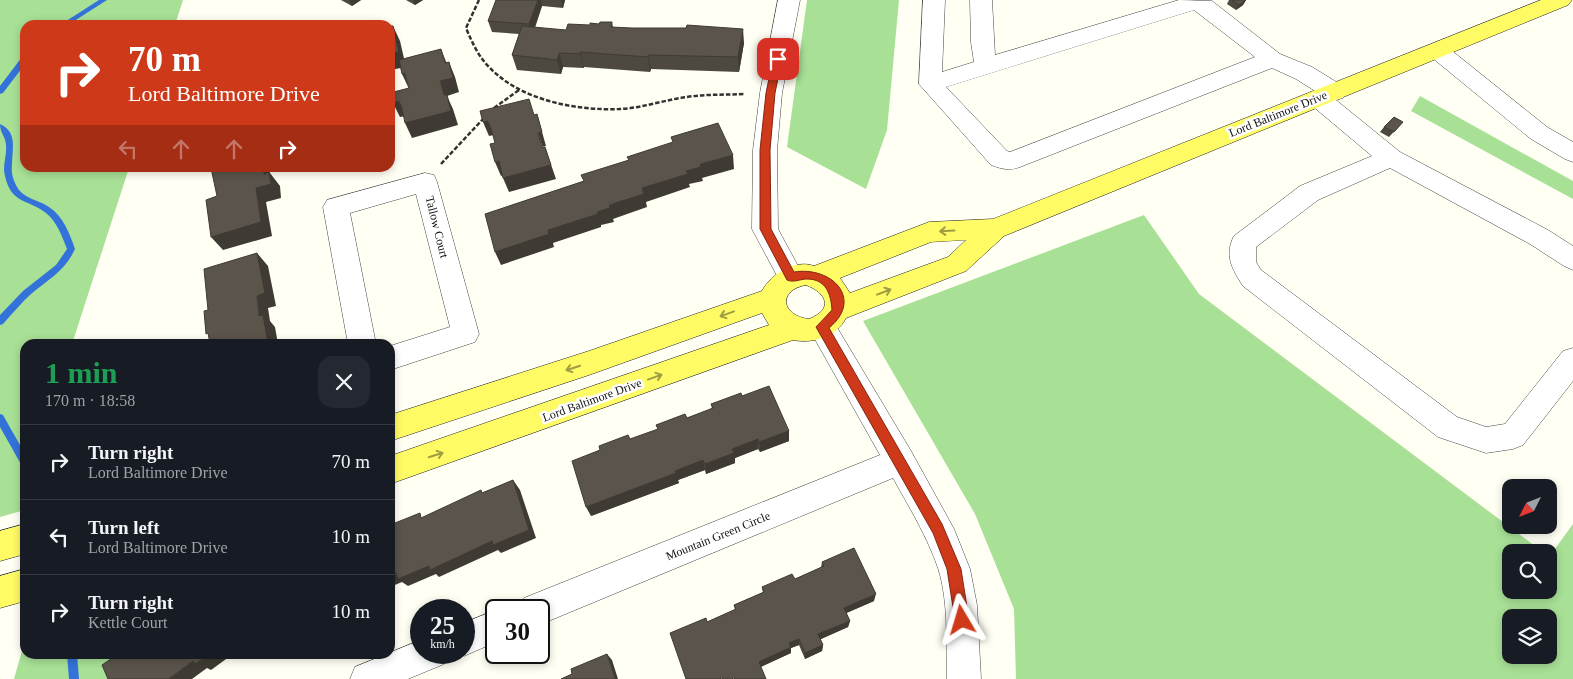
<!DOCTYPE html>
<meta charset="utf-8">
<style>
:root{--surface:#171b24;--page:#242831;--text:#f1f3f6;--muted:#9ea1a6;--line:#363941}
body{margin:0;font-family:"Times New Roman",serif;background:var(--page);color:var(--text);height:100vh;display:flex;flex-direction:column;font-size:19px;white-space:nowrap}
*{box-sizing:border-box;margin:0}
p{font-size:16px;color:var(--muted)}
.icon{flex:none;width:28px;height:28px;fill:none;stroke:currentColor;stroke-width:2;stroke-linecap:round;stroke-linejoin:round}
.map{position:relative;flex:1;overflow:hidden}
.details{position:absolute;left:20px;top:339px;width:375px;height:320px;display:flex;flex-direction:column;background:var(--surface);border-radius:15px;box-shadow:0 2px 8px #0003}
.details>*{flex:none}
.top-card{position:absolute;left:20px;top:20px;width:375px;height:152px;border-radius:15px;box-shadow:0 2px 8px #0003;background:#ce391a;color:#fff;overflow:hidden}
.needle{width:32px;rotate:228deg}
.controls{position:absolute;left:1502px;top:479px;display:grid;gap:10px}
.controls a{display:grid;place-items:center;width:55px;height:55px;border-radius:10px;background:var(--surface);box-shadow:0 2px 8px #0003;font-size:25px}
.speed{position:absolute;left:410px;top:599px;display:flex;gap:10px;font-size:25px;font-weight:700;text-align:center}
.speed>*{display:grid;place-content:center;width:65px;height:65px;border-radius:50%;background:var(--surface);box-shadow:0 2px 8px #0003;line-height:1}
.speed small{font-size:12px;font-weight:400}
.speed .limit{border:2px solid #111;border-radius:8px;background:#fff;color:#111}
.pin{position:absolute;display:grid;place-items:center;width:42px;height:42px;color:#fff;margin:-21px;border-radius:10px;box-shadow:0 2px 8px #0006}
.me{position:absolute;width:55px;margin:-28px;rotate:353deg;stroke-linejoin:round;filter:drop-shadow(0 0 4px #0008)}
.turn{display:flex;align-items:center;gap:18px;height:105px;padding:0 25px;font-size:22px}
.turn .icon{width:65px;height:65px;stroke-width:2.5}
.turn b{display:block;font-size:35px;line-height:42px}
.lanes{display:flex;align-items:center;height:48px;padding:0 25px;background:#0003;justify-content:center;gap:25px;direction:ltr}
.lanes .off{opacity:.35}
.round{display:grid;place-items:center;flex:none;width:52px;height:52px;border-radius:15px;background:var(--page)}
.headline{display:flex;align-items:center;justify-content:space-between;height:85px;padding:0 25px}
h1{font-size:30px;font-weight:800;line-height:38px;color:#1e9e55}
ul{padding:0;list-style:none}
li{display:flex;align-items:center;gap:15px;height:75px;padding:0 25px;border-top:1px solid var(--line)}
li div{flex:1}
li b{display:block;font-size:19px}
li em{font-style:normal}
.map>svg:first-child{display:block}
.forest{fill:#a8e096;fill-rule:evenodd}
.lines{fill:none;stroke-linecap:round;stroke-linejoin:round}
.stream{fill:#3373d9;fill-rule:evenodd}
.minor-casing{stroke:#434343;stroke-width:1}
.major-casing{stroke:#212121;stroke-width:1}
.path{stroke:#323232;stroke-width:2.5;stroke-dasharray:4.5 2;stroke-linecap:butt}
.minor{fill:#fff;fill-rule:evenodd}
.major{fill:#fffb64;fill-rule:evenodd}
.wall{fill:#4d4840}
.shaded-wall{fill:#3f3b34}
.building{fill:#5a544b;stroke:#3f3b34}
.oneway{stroke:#9f9d42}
.route{fill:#ce391a;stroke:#862511}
.labels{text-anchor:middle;stroke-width:5;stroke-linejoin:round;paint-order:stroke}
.street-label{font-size:12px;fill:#101010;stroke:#fff}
</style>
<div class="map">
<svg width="1573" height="679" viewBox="0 0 1573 679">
<rect width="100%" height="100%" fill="#fffff4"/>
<!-- forest -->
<path class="forest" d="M0,0H183L175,25H25V168H129L72,344H25V510L0,517Z
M807,0H899L887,130L866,189L787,147Z
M1420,96L1573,181V199L1411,111Z
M1144,215L1199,294L1543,552H1511V590H1549V557L1573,524V679H1016L1014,609L975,514L863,321ZM1511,618H1549V655H1511Z
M25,640V654H126L120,679H14Z"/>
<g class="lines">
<!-- stream -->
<path class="stream" d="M99,0H107L68,25H60Z
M22,57H25V64L3,93L0,94V86Z
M0,124C18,132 12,149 12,165C11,173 13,180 17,187C24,199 39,200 49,207C63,216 70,234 75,249C65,271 49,279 31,294C21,303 12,314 3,324L0,325V315L23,291L56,265L67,249C62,236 57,222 46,213C28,199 11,204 5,176C2,166 7,156 6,146C6,136 0,134 0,124Z
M0,414L3,415L25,454V467L22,466L0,427Z
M67,654H77L79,679H69Z"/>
<defs>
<path id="minor" d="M778,0H800L782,93L777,150L778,229L804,277L800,285L791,288L782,285L752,229L753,150L760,93Z
M923,0H945L942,72L974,62L971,42L970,0H992L995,55L1179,0L1212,1L1280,54L1312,67L1343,86L1346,92L1343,98L1336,100L1400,152L1548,230L1573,246V270L1564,266L1530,244L1390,168L1318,200L1256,247V262L1261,270L1457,417L1486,427L1505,424L1563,351L1573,348V381L1523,445L1513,449L1486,453L1438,437L1243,286C1232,269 1224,255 1234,236L1300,186L1372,156L1310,104L1307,98L1310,92L1315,91L1296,79L1272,68L1020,167C1009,171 1002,169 991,165L919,84ZM1194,10L1255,57L1010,152L1007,151L946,87Z
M1438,43L1446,46L1547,127L1573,142V162L1565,159L1531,139L1430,56L1427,51L1430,46Z
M425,173L434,175L437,182L479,334L475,342L390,370V346L450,327L416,194L350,213L376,344H348L323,207L327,200Z
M822,315L832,319L911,451L954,529L970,569L977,605L981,679H947C946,643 949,603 938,568C927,536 909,507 893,478L539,625V610H520L524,598L880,455L808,327L812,319Z
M496,610V642L464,656L457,652H464V623Z
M421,640V652H448L444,664L408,679H350L355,667Z"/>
<path id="major" d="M1541,0H1572L1568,5L1004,236L966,271L846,318C836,337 813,344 793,340L390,484V456L769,325L762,313L589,375L390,441V415L589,351L762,291C771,274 795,259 814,266L929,222L993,219ZM966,240L948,257L850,293L840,278L931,242ZM806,285C827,293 834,309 809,319C781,316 777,290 806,285Z
M25,524V554L0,561V531Z
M25,569V601L0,608V576Z"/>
</defs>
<!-- minor casing -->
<use href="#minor" class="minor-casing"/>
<!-- major casing -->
<use href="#major" class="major-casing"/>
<!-- path -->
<path class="path" d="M479,0L466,28C472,42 478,56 489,67C520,100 576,111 620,109C642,108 664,100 687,97C706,94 725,95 744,94
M494,108L519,90
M441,164L484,118"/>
<!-- minor -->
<use href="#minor" class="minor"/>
<!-- major -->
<use href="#major" class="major"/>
</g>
<!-- wall -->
<path class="wall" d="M341,0H361L352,6Z
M406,0H423L415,5Z
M496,0H565L563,8L542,6L535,28L566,30L590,25L612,22L613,27L744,43L739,72L651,69L650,72L584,67V68L563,67L561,74L517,70L512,55L519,34L492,32L488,21Z
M1229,0H1246L1243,5L1236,10L1227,4Z
M1403,122L1389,137L1380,132L1384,127Z
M742,396L789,431V441L760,452L758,449L735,458V463L706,474L705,470L678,480L679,483L591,516L658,429L656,425L687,418L712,409L711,404Z
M822,562L874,601L846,613L850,621L848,627L820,639L823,645L822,651L805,659L799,645L791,648V653L761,667L707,622L735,610L734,605L763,593L762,587L795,579L821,568Z"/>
<!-- shaded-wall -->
<path class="shaded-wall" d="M349,0H361L352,6Z
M413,0H423L415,5Z
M538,0H541L542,6L532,34L529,24Z
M561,0H565L563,8Z
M1246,0L1243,5L1236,10L1239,5Z
M393,26L400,41L406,67L390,70V54Z
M743,29L744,43L739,72L738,57Z
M441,49L447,64L445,63Z
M580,52L584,67V68L580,54Z
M559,53L563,67L561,74L557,60Z
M648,55L651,69L650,72L648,57Z
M449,62L455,77L459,92L447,96L453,109L458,125L412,138L405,123L444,95L440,81Z
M405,73L409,89L402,74Z
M399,101L406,116L400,117L393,103Z
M537,114L546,146L542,147L547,162L538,133Z
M488,121L494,135L489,136L483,122Z
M545,147L556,179L509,192L503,178Z
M733,155L734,169L702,178L703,181L689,184L690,187L646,202L647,207L613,219L614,222L601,225V227L553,243L554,247L501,265L495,252L548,230L597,212L642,188L686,171L700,164Z
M499,161L504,175L501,176L495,162Z
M261,168H269L270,173L280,186L281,198L266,202L272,236L223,250L211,237L256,188L264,174Z
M257,253L268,266L276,306L268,308L270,321L275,327L278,344H268L259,316L257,296Z
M789,431V441L760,452L759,442Z
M758,439V449L735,458V463L706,474L705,464L732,449Z
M703,460L705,470L678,480L679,483L591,516L586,507Z
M513,480L520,490L536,538L501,553L498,550L439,577L436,574L408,586L402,582L390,587V575Z
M876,594L874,601L842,615L844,608Z
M850,621L848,627L817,641L818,634Z
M799,639V645L791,648V653L760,667L759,662L789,643Z
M823,645L822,651L805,659V653Z
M210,654H233L211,670L207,668L192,679H168L193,661Z
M607,654L612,660L618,679H615Z"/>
<!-- building -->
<path class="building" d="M496,0H538L529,24L488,21Z
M1232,0H1246L1239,5Z
M600,22H612L611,27L632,28H686L687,25L743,29L738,57L648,55V57L580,52V54L559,53L557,60L512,55L522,26L566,30L568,24L590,25V23L599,24Z
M390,26H393L399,52L390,54Z
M441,49L445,63L449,62L453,78L440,81L444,95H447L451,111L405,123L402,108L399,101L393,103L390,93L409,88L405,73L402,74L399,60Z
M529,99L534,115L537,114L542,132L538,133L542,148L545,147L551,165L503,178L499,161L495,162L490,144L495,143L491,128L488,121L483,122L480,111Z
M1394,117L1403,122L1394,132L1384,127Z
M718,123L733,155L700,164L701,167L686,171L688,174L642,188L644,194L609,205L610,208L597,212L598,214L548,230L549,234L495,252L485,214L584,181L581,175L629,160L627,157L673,142L671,137Z
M211,168H263L264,174L269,172L271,184L256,188L261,222L211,237L206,200L217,196Z
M257,253L265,293L257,296L259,316L263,315L268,344H210L208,333L206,334L204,311L208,310L204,269Z
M769,386L789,431L759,442L758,439L732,449L734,453L705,464L703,460L675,471L676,473L586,507L572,461L600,450L599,446L628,435L630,439L658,429L656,425L685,414L687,418L713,408L711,404L741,393L742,396Z
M513,480L529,530L493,545L492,541L430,570L429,566L398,579L396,573L390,575V525L420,513L421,518L481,490L482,493Z
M854,548L876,594L844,608L850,621L818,634L823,645L805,653L799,639L789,643L791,647L759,662L766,679H735L734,678L731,679H723L722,678L719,679H686L670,633L706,618L707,622L736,609L734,605L764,592L762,587L792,574L795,579L824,566L822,562Z
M118,654H210L195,664L193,661L168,679H108L102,665Z
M607,654L615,679H561L572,674L571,669Z"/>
<!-- one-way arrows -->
<defs><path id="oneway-shaft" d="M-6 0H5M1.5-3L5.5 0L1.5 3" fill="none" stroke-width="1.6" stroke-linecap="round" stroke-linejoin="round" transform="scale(1.25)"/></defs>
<g class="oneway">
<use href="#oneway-shaft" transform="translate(947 231) rotate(177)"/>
<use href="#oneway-shaft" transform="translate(884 292) rotate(-21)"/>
<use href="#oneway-shaft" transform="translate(727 314) rotate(160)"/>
<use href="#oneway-shaft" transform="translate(573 368) rotate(162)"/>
<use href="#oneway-shaft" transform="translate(655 377) rotate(-20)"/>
<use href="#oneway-shaft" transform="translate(436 455) rotate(-18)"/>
</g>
<!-- route -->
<path class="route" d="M778,56L782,59L775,93L770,150L771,229L794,272C832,266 864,299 829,328L942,524L961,569L969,620L967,624L962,626L957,624L955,620L947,569L933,533L816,327L832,310C831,294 826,279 807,279C800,279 794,283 787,280L760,229V150L766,93L773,59Z"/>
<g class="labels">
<!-- street labels -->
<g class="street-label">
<text transform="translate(1278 114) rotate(-22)" y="4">Lord Baltimore Drive</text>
<text transform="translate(437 227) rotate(76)" y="4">Tallow Court</text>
<text transform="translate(592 400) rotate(-20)" y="4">Lord Baltimore Drive</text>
<text transform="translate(718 536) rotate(-22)" y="4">Mountain Green Circle</text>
</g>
</g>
</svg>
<div class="controls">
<a><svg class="needle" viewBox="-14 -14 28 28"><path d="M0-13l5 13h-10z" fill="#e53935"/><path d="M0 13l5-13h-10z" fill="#9ea1a6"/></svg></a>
<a><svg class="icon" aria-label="search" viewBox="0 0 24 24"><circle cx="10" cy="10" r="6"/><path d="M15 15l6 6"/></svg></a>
<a><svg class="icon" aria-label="layers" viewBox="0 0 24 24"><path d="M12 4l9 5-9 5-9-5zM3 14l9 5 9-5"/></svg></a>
</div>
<div class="speed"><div>25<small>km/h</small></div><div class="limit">30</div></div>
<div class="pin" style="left:778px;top:59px;background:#d93025"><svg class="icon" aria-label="arrive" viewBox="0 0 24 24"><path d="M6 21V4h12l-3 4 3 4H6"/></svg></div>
<svg class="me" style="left:962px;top:620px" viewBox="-20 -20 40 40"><path d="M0-17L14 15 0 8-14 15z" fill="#ce391a" stroke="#fff" stroke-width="4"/></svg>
<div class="top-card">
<div class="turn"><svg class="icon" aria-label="right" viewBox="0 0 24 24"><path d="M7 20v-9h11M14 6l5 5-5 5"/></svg><div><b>70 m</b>Lord Baltimore Drive</div></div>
<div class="lanes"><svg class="icon off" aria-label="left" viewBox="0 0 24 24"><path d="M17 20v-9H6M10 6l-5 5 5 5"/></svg><svg class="icon off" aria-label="ahead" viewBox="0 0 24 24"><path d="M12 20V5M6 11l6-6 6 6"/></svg><svg class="icon off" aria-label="ahead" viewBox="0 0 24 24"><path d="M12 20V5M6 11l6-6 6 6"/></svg><svg class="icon" aria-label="right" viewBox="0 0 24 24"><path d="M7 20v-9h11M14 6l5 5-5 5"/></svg></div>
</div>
<section class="details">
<div class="headline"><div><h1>1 min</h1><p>170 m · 18:58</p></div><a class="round"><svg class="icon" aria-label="close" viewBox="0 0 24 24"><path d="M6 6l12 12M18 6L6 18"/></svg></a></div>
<ul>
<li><svg class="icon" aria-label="right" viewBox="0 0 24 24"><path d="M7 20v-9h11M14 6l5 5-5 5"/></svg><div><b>Turn right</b><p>Lord Baltimore Drive</p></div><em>70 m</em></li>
<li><svg class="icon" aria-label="left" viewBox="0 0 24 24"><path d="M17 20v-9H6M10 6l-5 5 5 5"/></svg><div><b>Turn left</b><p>Lord Baltimore Drive</p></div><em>10 m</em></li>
<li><svg class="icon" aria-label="right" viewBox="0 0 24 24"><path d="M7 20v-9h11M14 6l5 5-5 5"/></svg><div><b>Turn right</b><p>Kettle Court</p></div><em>10 m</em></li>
</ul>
</section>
</div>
